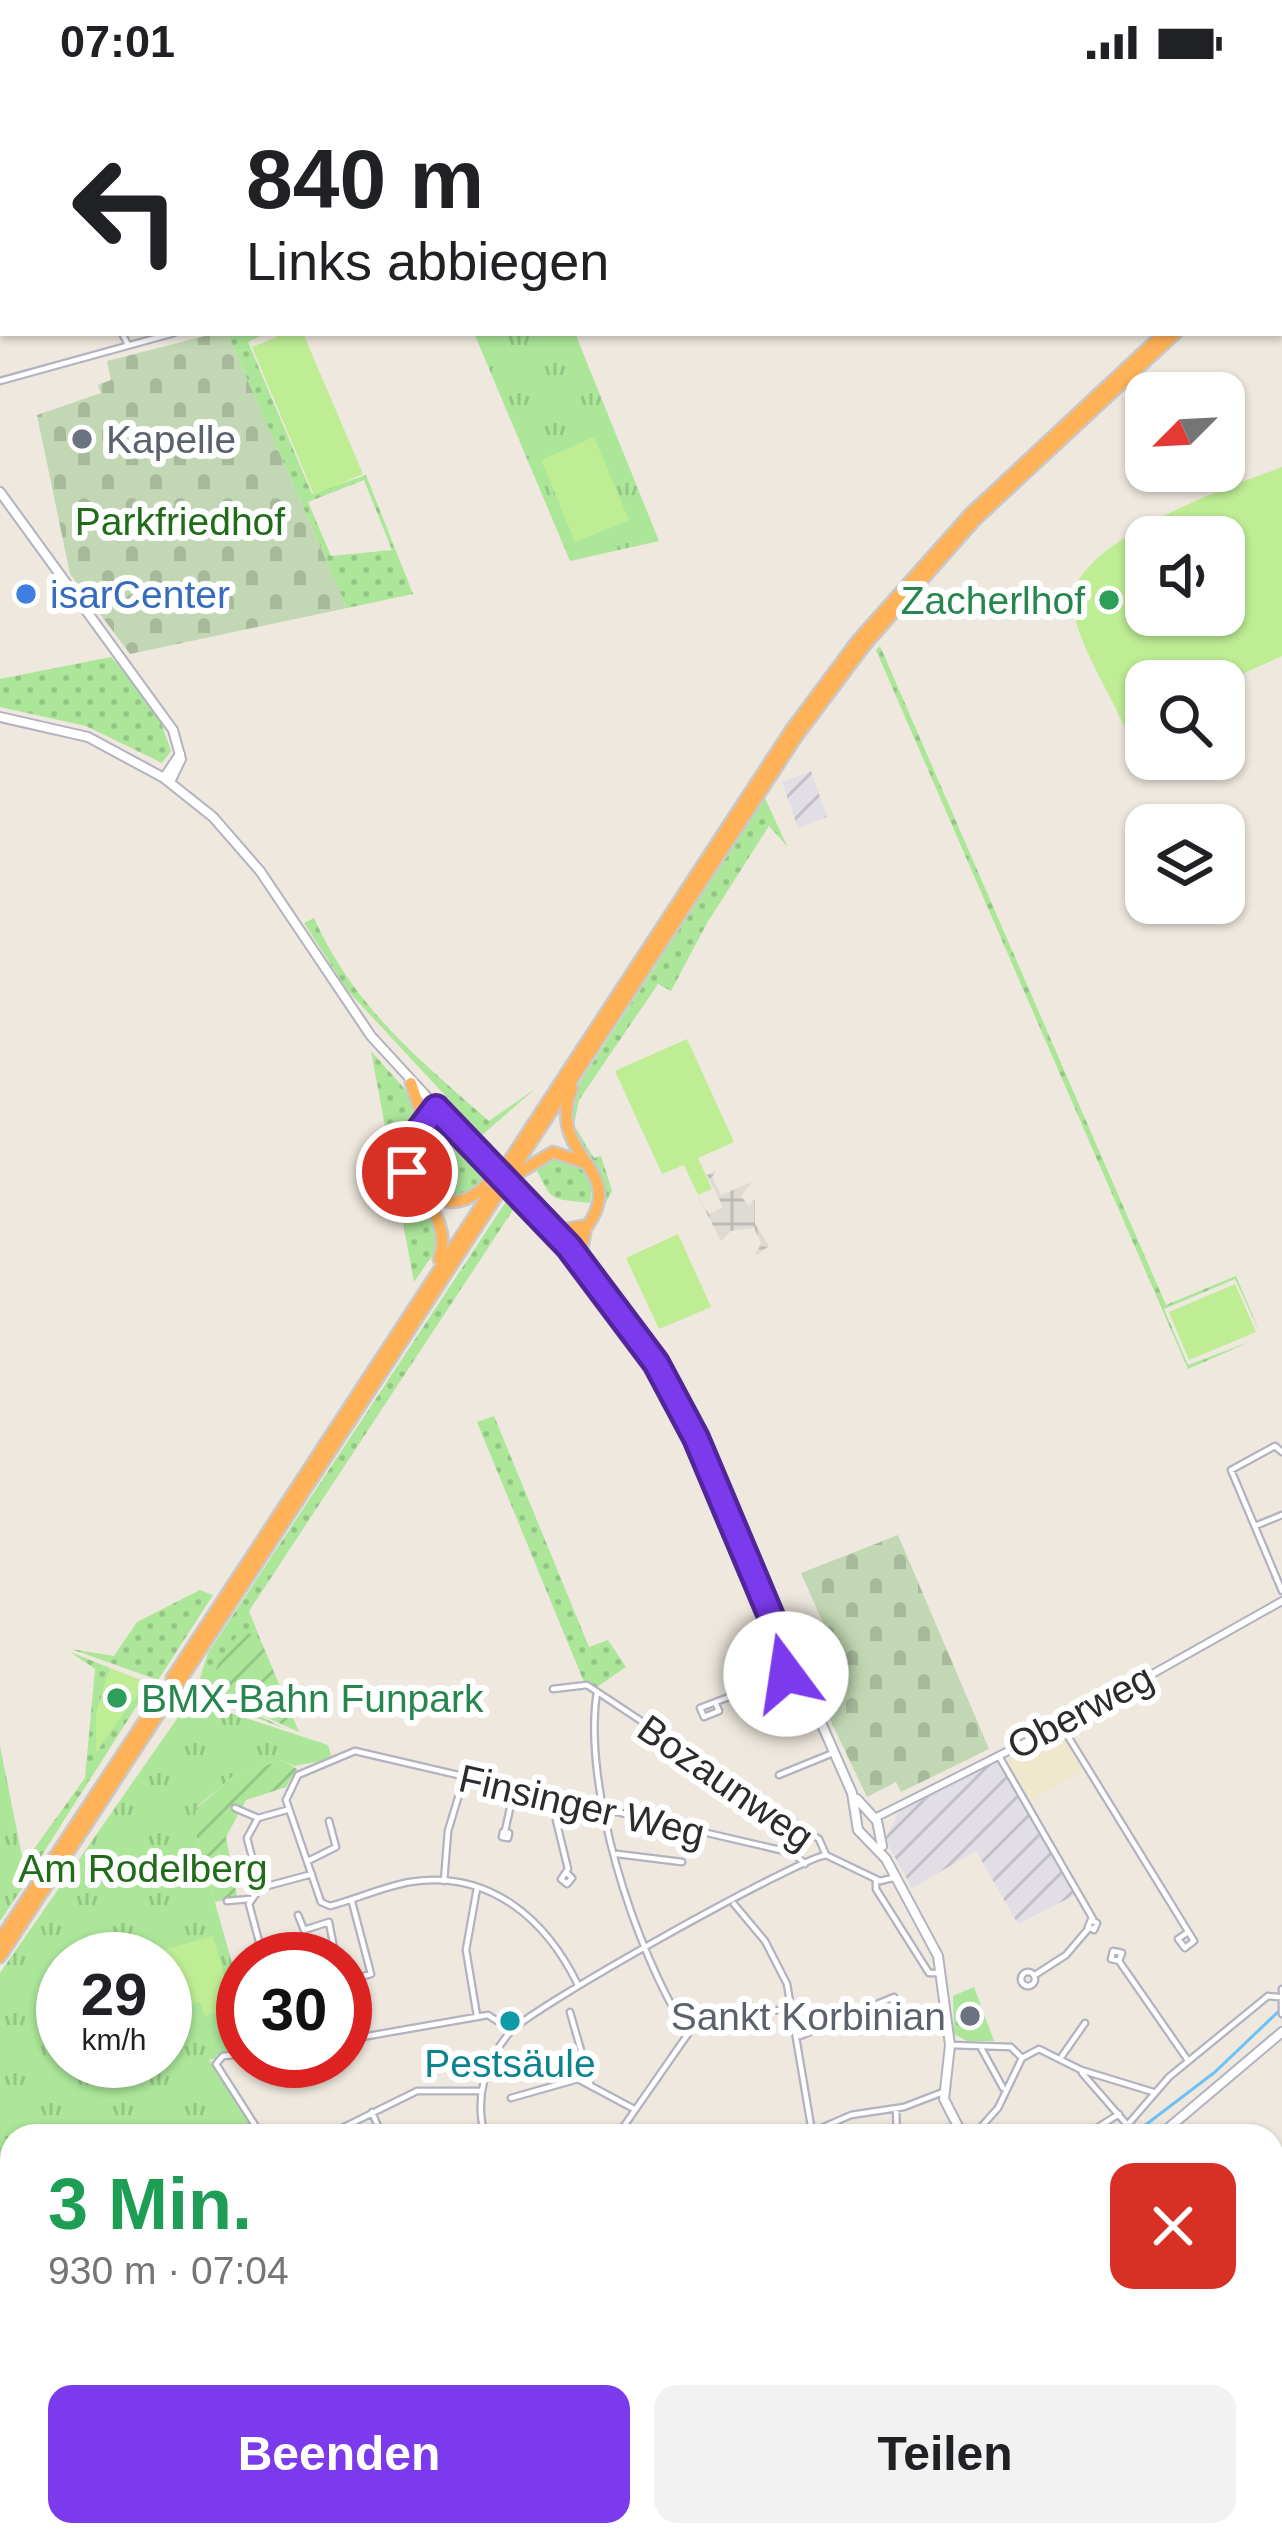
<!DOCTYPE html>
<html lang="de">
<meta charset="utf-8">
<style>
:root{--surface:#fff;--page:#f2f2f2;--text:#202124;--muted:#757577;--accent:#7c3aed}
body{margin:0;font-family:Helvetica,sans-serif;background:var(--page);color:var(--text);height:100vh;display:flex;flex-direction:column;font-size:45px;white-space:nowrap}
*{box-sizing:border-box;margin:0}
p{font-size:39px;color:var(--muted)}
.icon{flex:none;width:66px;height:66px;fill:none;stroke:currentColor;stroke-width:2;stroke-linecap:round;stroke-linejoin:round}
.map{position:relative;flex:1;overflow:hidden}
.details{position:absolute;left:0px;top:2040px;width:1284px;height:423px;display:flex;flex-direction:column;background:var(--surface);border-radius:36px 36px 0 0;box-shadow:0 3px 9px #0004}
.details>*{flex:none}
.hud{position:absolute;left:0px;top:0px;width:1284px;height:252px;box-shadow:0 3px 9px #0004;background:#fff;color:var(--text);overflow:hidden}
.needle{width:78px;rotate:246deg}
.tools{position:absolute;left:1125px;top:288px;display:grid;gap:24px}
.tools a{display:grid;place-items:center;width:120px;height:120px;border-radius:24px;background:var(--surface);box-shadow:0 3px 9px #0004;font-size:60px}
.speed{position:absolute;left:36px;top:1848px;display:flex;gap:24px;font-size:60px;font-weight:700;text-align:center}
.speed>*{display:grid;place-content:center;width:156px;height:156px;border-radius:50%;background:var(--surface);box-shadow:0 3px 9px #0004;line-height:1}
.speed small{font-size:30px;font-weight:400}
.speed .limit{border:18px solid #d22;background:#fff;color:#111}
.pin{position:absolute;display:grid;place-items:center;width:102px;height:102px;color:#fff;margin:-51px;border:6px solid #fff;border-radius:50%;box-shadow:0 3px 12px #0007}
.me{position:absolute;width:132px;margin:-66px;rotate:346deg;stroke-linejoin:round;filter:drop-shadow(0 0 9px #0008)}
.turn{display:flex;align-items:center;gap:42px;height:252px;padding:0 48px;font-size:54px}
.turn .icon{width:156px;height:156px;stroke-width:2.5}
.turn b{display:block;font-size:84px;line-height:102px}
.round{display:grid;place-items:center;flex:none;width:126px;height:126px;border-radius:24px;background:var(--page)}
.summary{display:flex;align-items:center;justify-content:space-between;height:204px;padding:0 48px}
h1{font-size:72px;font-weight:800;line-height:90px;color:#1e9e55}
.cta{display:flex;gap:24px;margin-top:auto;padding:24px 48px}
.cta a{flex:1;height:138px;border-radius:24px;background:var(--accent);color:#fff;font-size:48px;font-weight:800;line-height:138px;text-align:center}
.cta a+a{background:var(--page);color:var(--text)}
.status{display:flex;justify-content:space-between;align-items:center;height:84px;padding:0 60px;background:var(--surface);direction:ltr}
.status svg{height:33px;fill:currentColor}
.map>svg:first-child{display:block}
.industrial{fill:url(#industrial-furrows)}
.education{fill:#f0e8cd}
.grass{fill:url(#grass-dots);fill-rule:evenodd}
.cemetery{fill:url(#cemetery-stones)}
.park{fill:url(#park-tufts);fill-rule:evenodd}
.garden{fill:url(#garden-furrows)}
.pitch{fill:#beed94;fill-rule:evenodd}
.plaza{fill:url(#plaza-grid)}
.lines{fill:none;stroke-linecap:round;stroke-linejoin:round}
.stream{stroke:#6ec1f2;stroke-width:3}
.minor-casing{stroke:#b2b2c0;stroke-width:9}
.tertiary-casing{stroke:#b2b2c0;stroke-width:10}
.secondary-casing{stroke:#b2b2c0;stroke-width:12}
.motorway-casing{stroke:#c8c8c8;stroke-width:15}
.minor{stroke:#fff;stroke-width:4.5}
.tertiary{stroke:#fff;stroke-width:6}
.secondary{stroke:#fff;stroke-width:8}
.motorway{stroke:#ffb257;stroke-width:10}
.rail{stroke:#a0a1b6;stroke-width:3}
.motorway-bridge-casing{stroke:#c8c8c8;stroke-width:15;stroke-linecap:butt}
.motorway-bridge{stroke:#ffb257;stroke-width:10}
.route-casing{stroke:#51269a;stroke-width:30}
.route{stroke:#7c3aed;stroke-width:21}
.worship-dot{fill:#6b7280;stroke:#fff;stroke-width:4.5}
.shop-dot{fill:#3f7fe0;stroke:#fff;stroke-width:4.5}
.leisure-dot{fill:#2e9e5b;stroke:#fff;stroke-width:4.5}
.culture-dot{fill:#0f9aa8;stroke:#fff;stroke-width:4.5}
.labels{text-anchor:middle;stroke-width:12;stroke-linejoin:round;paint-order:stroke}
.worship-label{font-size:39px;fill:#5b616d;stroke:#fff;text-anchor:start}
.park-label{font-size:39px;fill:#216c18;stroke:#fff}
.shop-label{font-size:39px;fill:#366cbe;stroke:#fff;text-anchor:start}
.leisure-label{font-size:39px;fill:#27864d;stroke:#fff;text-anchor:end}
.street-label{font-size:39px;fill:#2c2c2c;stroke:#fff}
.culture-label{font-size:39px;fill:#0d838f;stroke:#fff}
</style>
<div class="status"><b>07:01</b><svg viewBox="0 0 49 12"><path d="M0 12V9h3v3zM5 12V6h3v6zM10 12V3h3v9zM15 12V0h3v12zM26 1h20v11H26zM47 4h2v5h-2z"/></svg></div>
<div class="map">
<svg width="1282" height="2461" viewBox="0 0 1282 2461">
<defs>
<pattern id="industrial-furrows" width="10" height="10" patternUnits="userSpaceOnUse" patternTransform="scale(3)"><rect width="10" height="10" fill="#e1dee6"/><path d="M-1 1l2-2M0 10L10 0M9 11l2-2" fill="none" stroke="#c1bfc5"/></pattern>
<pattern id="grass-dots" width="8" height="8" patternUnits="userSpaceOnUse" patternTransform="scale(3)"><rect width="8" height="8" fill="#abe699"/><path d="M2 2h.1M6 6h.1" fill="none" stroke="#93c584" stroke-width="1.8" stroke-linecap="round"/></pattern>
<pattern id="cemetery-stones" width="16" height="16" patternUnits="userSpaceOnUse" patternTransform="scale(3)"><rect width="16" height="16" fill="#c2d8b4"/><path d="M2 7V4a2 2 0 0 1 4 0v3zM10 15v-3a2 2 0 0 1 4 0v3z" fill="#a7ba9b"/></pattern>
<pattern id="park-tufts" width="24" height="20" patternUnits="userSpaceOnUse" patternTransform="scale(3)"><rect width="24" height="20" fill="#abe699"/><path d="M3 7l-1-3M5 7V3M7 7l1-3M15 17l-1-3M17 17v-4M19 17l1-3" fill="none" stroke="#93c584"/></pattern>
<pattern id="garden-furrows" width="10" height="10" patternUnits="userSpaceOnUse" patternTransform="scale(3)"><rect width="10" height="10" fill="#abe699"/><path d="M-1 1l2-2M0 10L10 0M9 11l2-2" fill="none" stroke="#93c584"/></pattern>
<pattern id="plaza-grid" width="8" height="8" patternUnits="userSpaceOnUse" patternTransform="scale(3)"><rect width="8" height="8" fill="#dedbd5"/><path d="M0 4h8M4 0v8" fill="none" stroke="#bfbcb7"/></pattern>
</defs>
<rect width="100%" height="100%" fill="#eee8de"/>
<!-- industrial -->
<path class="industrial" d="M811,687L827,733L798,744L782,698Z
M1004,1674L1081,1808L1018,1840L976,1767L912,1804L885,1755L899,1728Z"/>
<!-- education -->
<path class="education" d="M1061,1651L1083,1686L1030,1717L1007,1678Z
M1014,2451H1214L1204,2461H1017Z"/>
<!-- grass -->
<path class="grass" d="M227,249H267L248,258L312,410L366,391L413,510L347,524ZM364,396L392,466L331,472L308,418Z
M880,562L1166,1221L1236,1192L1261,1251L1235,1195L1164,1225L1188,1281L1252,1257L1188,1285L876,566Z
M111,573L156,625L171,667L162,679L86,642L0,623V595Z
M765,714L787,762L769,742L707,839L671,907L658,900L579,1016L574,1041L594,1074L601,1072L612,1107L604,1122L602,1101L571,1058V1012Z
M314,834C354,923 417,974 489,1037L535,1005L482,1051L348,907L304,839Z
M371,967L418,1020C417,1039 407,1049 403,1066C397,1095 427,1121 439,1144L436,1166L414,1198Z
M440,1046L488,1089L473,1107L446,1112L420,1088L421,1061Z
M554,1073L582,1083L592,1103L590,1119C547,1114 554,1119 534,1081Z
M509,1113L617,1230L513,1126L249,1527L261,1557L254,1550L223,1614L286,1645L195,1610L208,1569Z
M494,1332L589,1563L608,1556L626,1583L597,1603L584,1598L477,1338Z
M200,1506L213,1511L158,1596L71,1565L114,1572L137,1538Z
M70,1568L110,1584L96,1631L121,1632L146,1598L150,1601L0,1837L23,1780L85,1694L95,1585Z"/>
<!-- cemetery -->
<path class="cemetery" d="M217,249H227L347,524L130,570L70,490L37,331L101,309L98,301L111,296L107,277Z
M898,1451L989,1665L901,1708L896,1698L867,1713L795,1562L827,1548L801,1489Z"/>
<!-- park -->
<path class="park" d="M474,249H575L659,457L570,477Z
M190,1616L328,1661L332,1675L294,1682L282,1676L232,1693L198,1722L197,1754L240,1908L236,1910L243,1967L209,1976L255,2048L252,2052H12V2292L0,2278V1889ZM63,1875H165V1977H63Z
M0,1662L27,1797L0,1837Z
M974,1903L994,1957H967L954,1950L953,1912Z"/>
<!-- garden -->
<path class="garden" d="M239,1549L254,1550L261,1557L299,1648L223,1614C202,1591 225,1570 239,1549Z
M282,1676L297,1685L286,1703L246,1716L226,1753L237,1813L215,1818L197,1754L195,1726L232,1693Z"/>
<!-- pitch -->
<path class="pitch" d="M286,249H303L363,390L314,411L252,263Z
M594,353L629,436L575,458L541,376Z
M1282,383V572L1224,598L1146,597V634L1125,644C1109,607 1081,565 1073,526C1059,460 1235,401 1282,383ZM1146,453H1224V531H1146Z
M687,955L734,1058L698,1074L712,1105L698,1111L684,1081L662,1090L615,987Z
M678,1150L711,1223L659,1245L626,1174Z
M1235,1200L1256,1248L1189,1276L1169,1228Z
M110,1584L146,1598L96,1669V1631Z
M213,1852L234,1924L205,1932L200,1918L173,1926L165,1875L156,1868Z"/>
<!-- plaza -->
<path class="plaza" d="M717,1086L712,1093L721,1111L752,1098L741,1112L748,1121L755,1116V1140L769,1162L756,1171L761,1159L754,1144L731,1147L721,1157L699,1114L709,1130L723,1123L707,1091Z"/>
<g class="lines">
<!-- stream -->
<path class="stream" d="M1131,2052L1215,1988L1281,1925
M0,2331L12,2335"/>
<defs>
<path id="minor" d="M0,0L3,6
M139,0L141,3
M342,0L343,3
M596,0L598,3
M689,0L691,3
M963,0L966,3
M192,3L206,0
M746,3L750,0
M996,3L1000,0
M0,142L3,148
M0,173L3,172
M122,249L128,261
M0,297L174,249
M1282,1368L1275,1362L1231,1386L1282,1507
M1255,1442L1282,1431
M773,1596L794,1587
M553,1605L587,1601L819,1755L826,1771L880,1797L897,1793
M597,1608C582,1703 635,1866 686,1946
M716,1620L719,1627L704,1633L700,1624L763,1600
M1061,1641L1194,1857L1185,1864L1178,1855L1188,1848
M1000,1674L1093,1835
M779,1691L833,1669
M559,1716L556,1736L568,1785L561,1795L567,1800L572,1794L567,1789
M235,1724L258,1734L247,1754L260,1804
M258,1734L287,1726
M505,1747L514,1706
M503,1748L509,1749L508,1754L502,1753Z
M617,1770L682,1778
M308,1777L336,1763L329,1737
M876,1796V1805L929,1889H940
M444,1797L448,1747L464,1694
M260,1804L249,1820L260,1861L273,1875
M260,1804L312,1790
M227,1817L250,1815
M734,1820L765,1857L787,1900L812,2048
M298,1831L304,1846L329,1838L336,1875
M1091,1836L1097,1839L1094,1846L1088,1843Z
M1119,1877L1111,1875L1113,1867L1122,1869L1119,1877L1187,1975
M1021 1895a7 7 0 1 1 14 0a7 7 0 1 1-14 0Z
M1035,1891L1066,1871L1089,1844
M345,1897L371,1890L352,1818
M578,1901C546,1835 489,1785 410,1798C382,1803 357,1815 330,1822L321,1818L286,1716L298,1691L355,1667L793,1769L805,1780
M1282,1905V1930
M239,1910L243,1927
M345,1912L357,1951
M570,1928L590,1998
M477,1932L466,1866L477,1804
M800,1952L894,1913
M345,1956L488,1931L511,1946
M950,1961L1011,1963L1022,1974L1039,1965L1081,1986L1153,2008
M980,1962L1003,2004
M243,1970L223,1972L216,1980L262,2052
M1062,1972L1085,1939
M1082,1989L1137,2052
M511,2014L578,1995L634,2025
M896,2025L897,2052
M372,2028L382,2052
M1130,2038L1169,1993L1268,1912L1278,1913
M326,2052L417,2007H481
M485,2052C474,2014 485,1978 510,1948C532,1923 797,1775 826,1771
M617,2052L697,1937L727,1927L794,1926
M803,2052L851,2031L904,2023L943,2008
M973,2052L998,2024L1022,1974
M1084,2052L1119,2030
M315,2451L322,2461
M325,2451L326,2461
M684,2451L686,2461
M759,2451L761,2461
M812,2451L814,2461
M965,2451L968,2461
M914,2461L924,2451"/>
<path id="tertiary" d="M875,1734L1076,1633L1282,1517"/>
<path id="secondary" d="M0,408L173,646L181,675L170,698
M0,633L88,653L164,694L213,733L260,787L371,952L608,1210L691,1343L852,1709L858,1746L886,1775L938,1872L950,1961L944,2015L963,2052
M164,694L180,670
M857,1715L877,1737L882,1762
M1159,2052L1282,1948
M315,2451H319
M596,2451L598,2461
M210,2461L267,2451"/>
<path id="motorway" d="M1281,142H1282
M1281,153L1282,152
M411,999L423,1035
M437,1025C356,1080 462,1115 439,1175
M419,1053L440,1042L467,1055
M507,1080L791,646L858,556L970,430L1164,249
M513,1086L797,652L865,561L975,436L1176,249
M517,1090L553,1068L582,1078
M427,1108C448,1125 470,1118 487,1100
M548,1140L562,1146L582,1142
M585,1148L582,1165L588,1185
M569,1163C649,1085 541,1080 572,1004
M172,1594L492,1105
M0,1856L162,1610
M0,1873L506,1098"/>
</defs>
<!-- minor casing -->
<use href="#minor" class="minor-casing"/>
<!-- tertiary casing -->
<use href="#tertiary" class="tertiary-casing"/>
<!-- secondary casing -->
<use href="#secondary" class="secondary-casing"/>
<!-- motorway casing -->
<use href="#motorway" class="motorway-casing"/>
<!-- minor -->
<use href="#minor" class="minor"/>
<!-- tertiary -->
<use href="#tertiary" class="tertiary"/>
<!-- secondary -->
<use href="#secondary" class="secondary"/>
<!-- motorway -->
<use href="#motorway" class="motorway"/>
<!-- rail -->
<path class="rail" d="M1263,2461L1282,2453"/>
<defs>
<path id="motorway-bridge" d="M506,1098L517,1090
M492,1105L507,1080"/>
</defs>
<!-- motorway-bridge casing -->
<use href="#motorway-bridge" class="motorway-bridge-casing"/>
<!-- motorway-bridge -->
<use href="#motorway-bridge" class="motorway-bridge"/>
</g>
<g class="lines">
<defs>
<path id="route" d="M407,1088L408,1061L436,1024L569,1163L656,1279L696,1354L794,1587L786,1590"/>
</defs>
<!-- route casing -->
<use href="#route" class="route-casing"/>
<!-- route -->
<use href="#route" class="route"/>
</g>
<!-- markers -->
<g class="worship-dot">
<circle cx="82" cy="355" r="12"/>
<circle cx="970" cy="1932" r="12"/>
</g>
<circle class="shop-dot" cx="26" cy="510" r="12"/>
<g class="leisure-dot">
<circle cx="1109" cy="516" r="12"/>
<circle cx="117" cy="1614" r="12"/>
</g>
<circle class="culture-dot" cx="510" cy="1937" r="12"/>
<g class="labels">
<!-- worship labels -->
<g class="worship-label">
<text x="106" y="369">Kapelle</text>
<text x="946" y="1946" text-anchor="end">Sankt Korbinian</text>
</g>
<!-- park labels -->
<g class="park-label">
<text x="180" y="451">Parkfriedhof</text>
<text x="143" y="1798">Am Rodelberg</text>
</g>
<!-- shop labels -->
<g class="shop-label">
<text x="50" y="524">isarCenter</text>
</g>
<!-- leisure labels -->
<g class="leisure-label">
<text x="1085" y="530">Zacherlhof</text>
<text x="141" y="1628" text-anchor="start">BMX-Bahn Funpark</text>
</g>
<!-- street labels -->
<g class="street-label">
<text transform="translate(1080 1627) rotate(-28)" y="14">Oberweg</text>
<text transform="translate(726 1698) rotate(35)" y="14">Bozaunweg</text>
<text transform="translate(582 1721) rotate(13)" y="14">Finsinger Weg</text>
</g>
<!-- culture labels -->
<g class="culture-label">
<text x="510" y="1993">Pestsäule</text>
</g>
</g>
</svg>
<div class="tools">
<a><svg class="needle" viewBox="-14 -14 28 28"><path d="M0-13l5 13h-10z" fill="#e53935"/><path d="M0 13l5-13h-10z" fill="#757577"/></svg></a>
<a><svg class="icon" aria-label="sound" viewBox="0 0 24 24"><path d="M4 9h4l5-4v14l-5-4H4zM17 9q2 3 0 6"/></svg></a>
<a><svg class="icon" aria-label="search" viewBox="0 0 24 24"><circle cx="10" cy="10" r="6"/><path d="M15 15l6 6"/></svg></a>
<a><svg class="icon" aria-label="layers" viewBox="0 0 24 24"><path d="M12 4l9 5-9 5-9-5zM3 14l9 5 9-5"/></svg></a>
</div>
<div class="speed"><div>29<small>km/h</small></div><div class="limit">30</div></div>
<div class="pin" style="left:407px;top:1088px;background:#d93025"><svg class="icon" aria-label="arrive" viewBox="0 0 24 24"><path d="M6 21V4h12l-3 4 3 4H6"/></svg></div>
<svg class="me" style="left:786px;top:1590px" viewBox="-20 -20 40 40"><circle r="19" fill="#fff"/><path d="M0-13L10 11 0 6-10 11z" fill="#7c3aed"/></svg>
<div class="hud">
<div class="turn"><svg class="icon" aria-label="left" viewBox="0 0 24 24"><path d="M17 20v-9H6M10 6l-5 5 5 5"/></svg><div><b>840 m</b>Links abbiegen</div></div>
</div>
<section class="details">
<div class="summary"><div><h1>3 Min.</h1><p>930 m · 07:04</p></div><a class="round" style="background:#d93025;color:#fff"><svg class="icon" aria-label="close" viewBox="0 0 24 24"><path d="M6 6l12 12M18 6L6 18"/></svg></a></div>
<div class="cta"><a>Beenden</a><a>Teilen</a></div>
</section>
</div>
